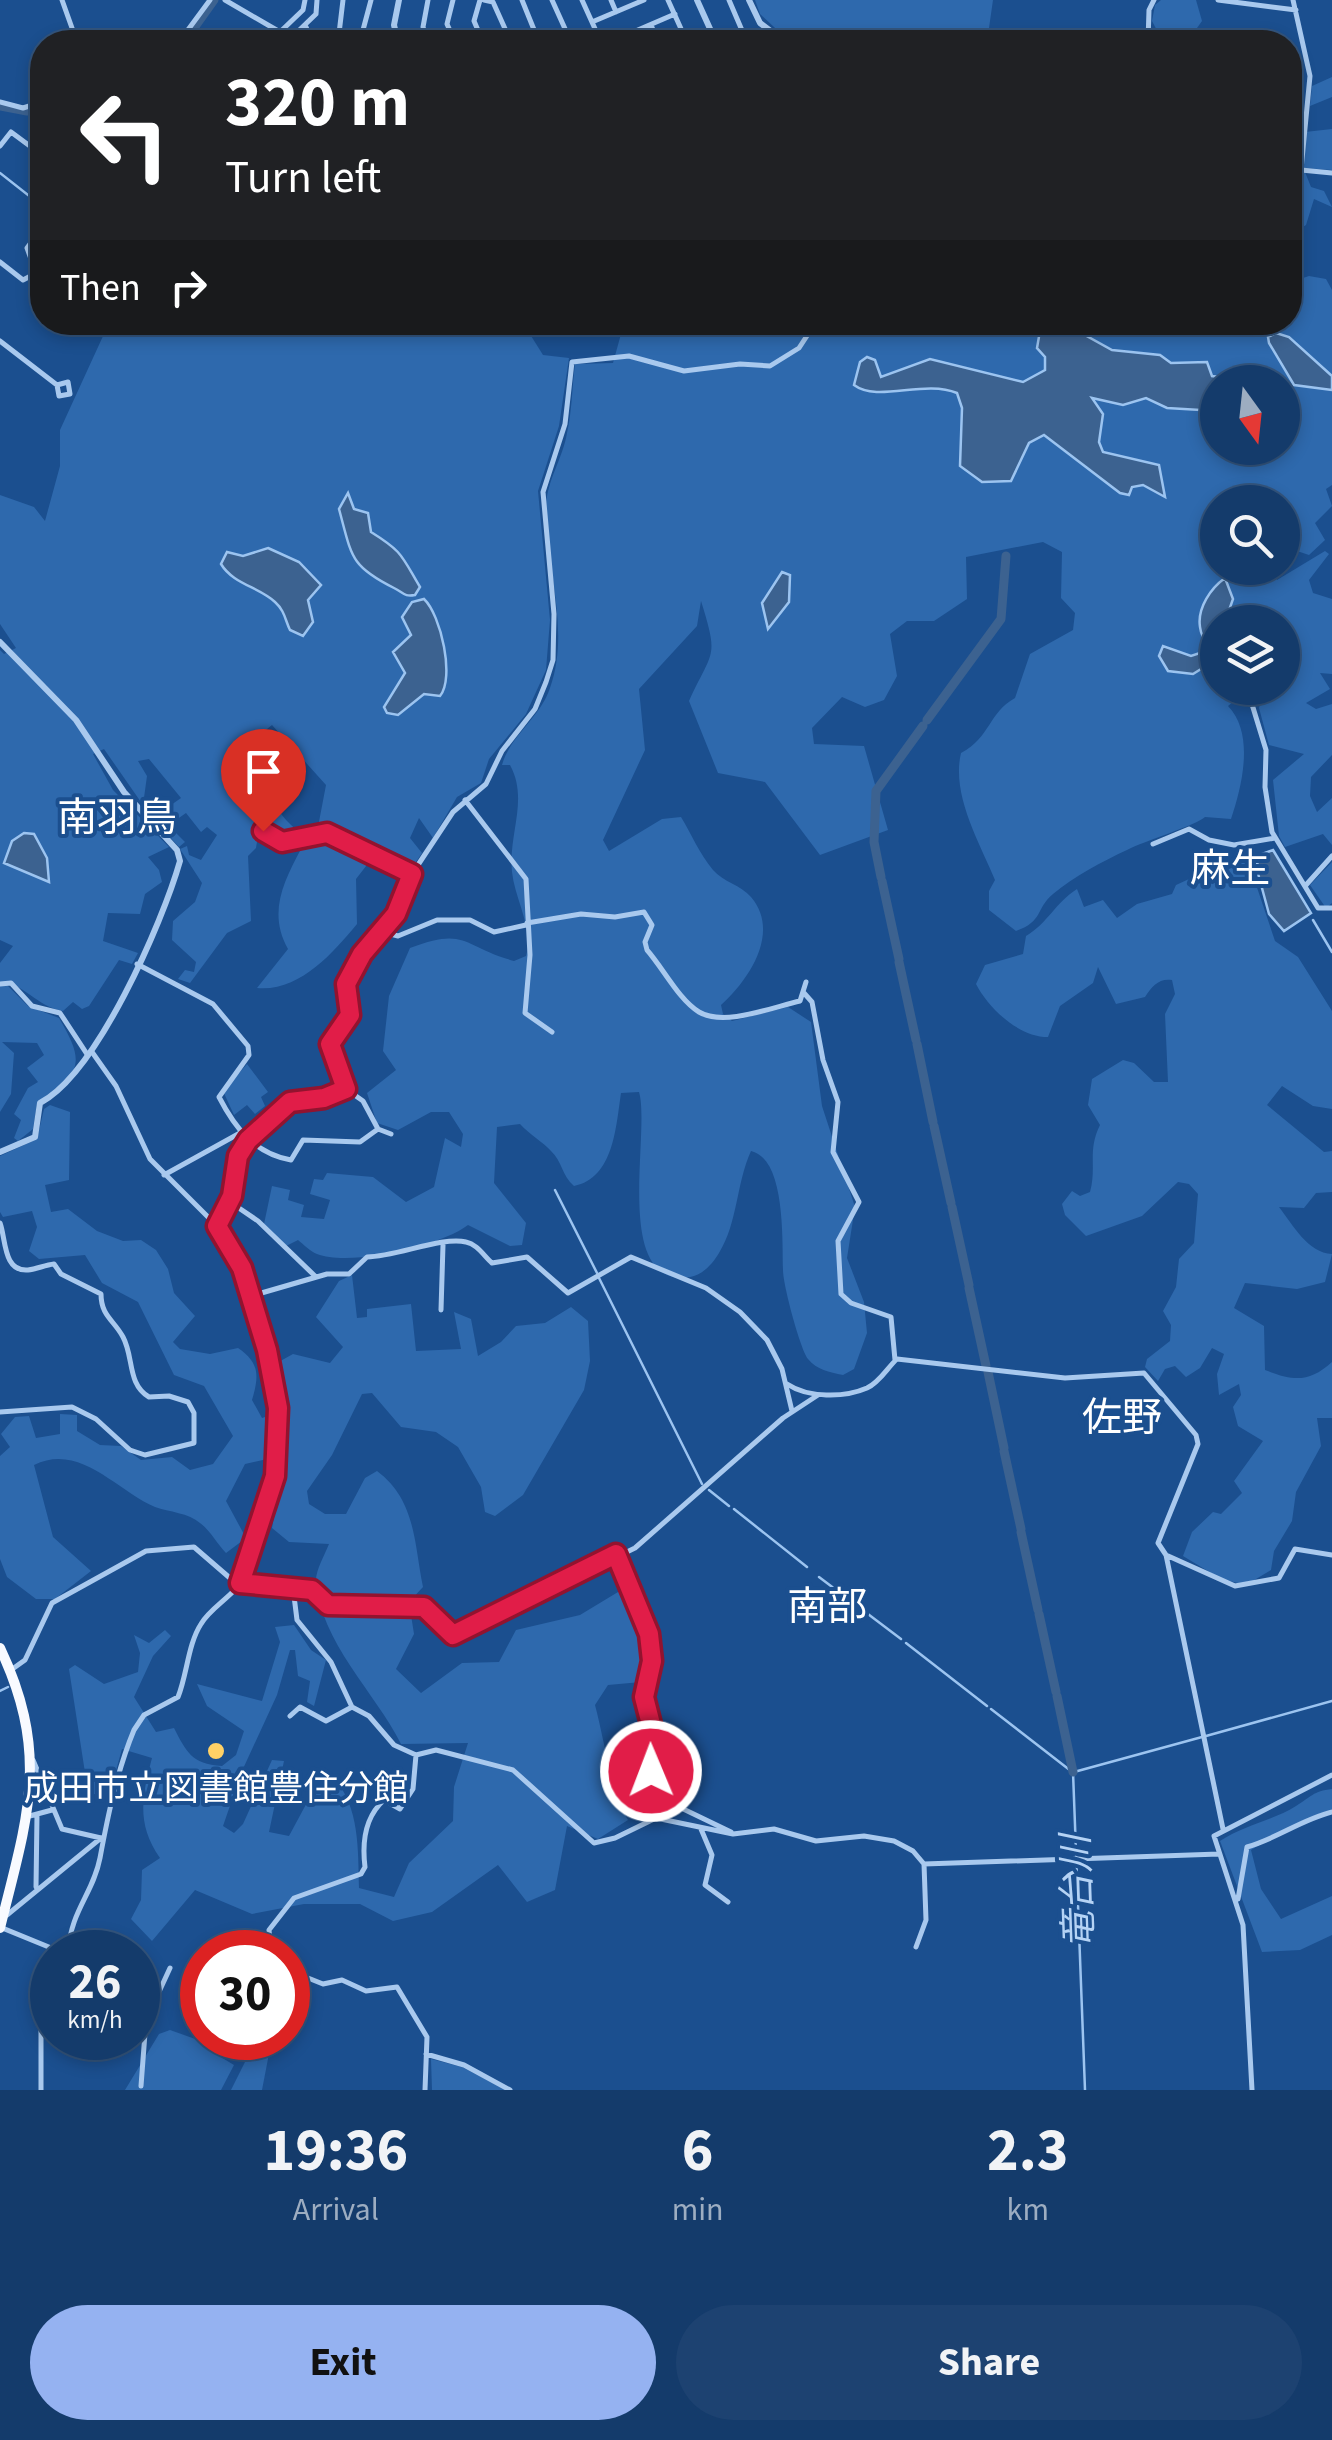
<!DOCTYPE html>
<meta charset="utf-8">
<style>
:root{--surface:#143b6b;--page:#1d4271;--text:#f1f3f6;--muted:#9dadc1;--line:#33557e;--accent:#95b2f1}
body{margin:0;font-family:"Source Sans 3","Noto Sans JP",sans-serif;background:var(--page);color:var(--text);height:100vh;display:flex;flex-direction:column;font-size:38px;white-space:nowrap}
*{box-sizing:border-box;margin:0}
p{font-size:32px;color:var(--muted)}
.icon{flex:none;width:55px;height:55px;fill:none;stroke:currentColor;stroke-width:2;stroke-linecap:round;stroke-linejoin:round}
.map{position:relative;height:2090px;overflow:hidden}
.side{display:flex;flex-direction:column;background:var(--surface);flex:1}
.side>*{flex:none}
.banner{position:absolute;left:30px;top:30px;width:1272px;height:305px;border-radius:40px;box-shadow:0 5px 15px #0003,0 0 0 2px var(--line);background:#202124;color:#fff;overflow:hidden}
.needle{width:65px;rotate:165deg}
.tools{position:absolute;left:1200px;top:365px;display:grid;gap:20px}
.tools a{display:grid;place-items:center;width:100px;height:100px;border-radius:50%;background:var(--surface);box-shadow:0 5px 15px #0003,0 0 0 2px var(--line);font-size:50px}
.speed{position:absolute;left:30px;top:1930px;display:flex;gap:20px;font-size:50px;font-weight:700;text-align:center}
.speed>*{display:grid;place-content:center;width:130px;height:130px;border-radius:50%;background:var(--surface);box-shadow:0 5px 15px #0003,0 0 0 2px var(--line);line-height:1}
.speed small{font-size:25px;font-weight:400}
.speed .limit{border:15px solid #d22;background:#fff;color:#111}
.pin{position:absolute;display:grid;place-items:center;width:85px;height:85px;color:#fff;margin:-102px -42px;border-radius:50% 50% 50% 0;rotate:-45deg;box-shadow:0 0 10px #0007}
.pin .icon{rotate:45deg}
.me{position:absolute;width:110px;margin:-55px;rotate:359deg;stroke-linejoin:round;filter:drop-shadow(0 0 8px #0008)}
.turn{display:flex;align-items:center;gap:35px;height:210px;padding:0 30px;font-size:45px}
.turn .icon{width:130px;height:130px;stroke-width:2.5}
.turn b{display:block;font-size:70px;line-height:85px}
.then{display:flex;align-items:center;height:95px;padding:0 30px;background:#0003;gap:20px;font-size:38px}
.eta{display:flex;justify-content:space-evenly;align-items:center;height:170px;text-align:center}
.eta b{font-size:60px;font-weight:700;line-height:70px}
.action{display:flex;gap:20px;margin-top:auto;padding:20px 30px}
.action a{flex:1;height:115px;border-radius:60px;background:var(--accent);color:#111;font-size:40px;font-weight:700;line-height:115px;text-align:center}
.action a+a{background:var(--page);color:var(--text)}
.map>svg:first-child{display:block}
.green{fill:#2e69ad;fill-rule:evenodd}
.water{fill:#3c6290;stroke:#9cc4f0;stroke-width:2.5}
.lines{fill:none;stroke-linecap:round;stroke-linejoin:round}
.stream{stroke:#9cc4f0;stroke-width:2.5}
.river{stroke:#3c6290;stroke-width:9}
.minor{stroke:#a9c9ee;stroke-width:5}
.tertiary{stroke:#a9c9ee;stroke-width:6}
.trunk{stroke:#f8faff;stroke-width:10}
.route-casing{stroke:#92132f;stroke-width:25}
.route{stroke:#e11d48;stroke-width:18}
.poi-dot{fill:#ffd166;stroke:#1b4f8f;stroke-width:4}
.labels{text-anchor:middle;stroke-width:8;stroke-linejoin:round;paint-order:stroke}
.poi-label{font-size:35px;fill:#fff;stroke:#1b4f8f}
.water-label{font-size:38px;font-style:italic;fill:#b5d3f5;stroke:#1b4f8f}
.quarter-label{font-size:40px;fill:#fff;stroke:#1b4f8f}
</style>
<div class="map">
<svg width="1332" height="2090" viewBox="0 0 1332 2090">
<rect width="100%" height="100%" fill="#1b4f8f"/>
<!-- green -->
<path class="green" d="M755,0H993L987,42H790L760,14Z
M1161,0H1196L1202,21L1187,42H1163L1152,21L1155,5Z
M1332,77V97L1310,106L1312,86Z
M1332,129V170L1304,168L1305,132Z
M1305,172L1311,187L1324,191L1332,207L1314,199L1306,225L1290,235V182Z
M1290,276L1294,281L1309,276L1326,279L1332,290V485L1326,489L1332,506L1315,523L1325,540L1309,555L1294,550L1283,559L1282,502H1218V568H1273L1277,580L1325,551L1329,554L1309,580L1313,593L1332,599V674L1320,673L1330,689L1306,703L1316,709L1332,704V755L1311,777L1310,796L1317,812L1332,798V845L1323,834L1285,847L1279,836L1273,780L1304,754L1269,745L1259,708L1264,688H1282V622H1218V688H1250L1228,706C1255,734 1242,786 1231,819L1205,817C1197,825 1144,841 1127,850C1103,861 1073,877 1053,894C1035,909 1044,921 1016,931L989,910V891L995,880C980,843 951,795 961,753C991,737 988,713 1015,698L1030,654L1073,630L1075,613L1061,598L1062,552L1043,542L966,557L967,599L934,621H907L890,634L897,676L884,700L865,707L842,697L812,728L814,744L864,746L888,830L820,855L765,782L718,773L689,701C713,649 719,659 701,601L697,626L639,689L645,750L603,840L609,851L662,819L681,817C692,835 699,853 713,870C723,882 741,885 751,897C781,932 749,980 721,1005L723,1014L732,1021L788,1007L811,1022L822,1106L855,1207L847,1258L864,1302L867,1333L854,1369L843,1375C829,1372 817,1370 808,1359C800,1348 783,1285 783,1270C782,1241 786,1159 751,1151C736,1184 738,1222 719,1253C713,1263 703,1275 690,1277C611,1290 651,1131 639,1092L621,1093C616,1126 614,1178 574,1186C562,1176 562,1161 551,1151C543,1142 530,1135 520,1124L497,1127L494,1183L526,1223L522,1245L510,1246L468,1225C441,1246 350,1267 317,1254C311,1252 303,1244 298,1240L286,1246L264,1224L272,1186L290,1190L288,1200L304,1205L301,1217L324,1219L330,1200L310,1194L314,1179L323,1180L327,1173L373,1177L406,1202L434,1187L445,1138L461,1147L463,1134L449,1112H431L398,1130L377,1123L367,1093L396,1070L383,1051L389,996L410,948C467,926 463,947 514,961L526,956C534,929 515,900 512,872C508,834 529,800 510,765H502C510,736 540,718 550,688C571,629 545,566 546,506C547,480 563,458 567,433C572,411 572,387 575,364L613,363L624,323L1290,322ZM1218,382H1282V448H1218Z
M109,323H365L379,336L383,332L374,323H529L528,331L543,355L569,358L559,426L538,491L550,620L546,670L526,714L489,759L481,783L457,797L433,838L419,818L410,838L422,853L412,868L318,827L326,785L272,725L242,749C261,776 274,815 300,832L284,838L260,822L256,848L248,856L251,921L227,933L190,983L178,979L185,970L194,972L196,962L172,940L173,921L195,902L202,883L180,849L187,846L189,855L201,860L217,835L207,827L201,832L186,813L176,820L170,818L168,825L185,842L179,847L149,814L157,802L171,805L181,798L149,759L138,761L147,776L143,805L104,749L93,754L113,790L169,847L148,857L159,870L162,882L145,894L140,914L108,913L103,941L138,953L132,964L119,960L89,1006L82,1009L73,1002L63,1011C35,1006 23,981 0,983V963L13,946L0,940V650L4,654L16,648L0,624V495L34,507L45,521L60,466V430Z
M311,843L348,847L370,861L356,879L357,924C332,954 299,992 257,988L288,949C268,913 283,883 301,849Z
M1245,852L1275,941L1298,957L1332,1011V1109L1313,1106L1282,1086L1267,1105L1324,1152L1332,1151V1192L1316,1193L1304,1208L1279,1207C1293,1225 1308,1253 1332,1254L1325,1282L1297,1289L1245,1283L1234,1308L1264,1326L1265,1370C1293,1381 1309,1383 1332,1362V1418H1317L1321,1446L1296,1492L1292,1521L1274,1551L1271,1570L1246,1585L1221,1579L1183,1556L1192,1532L1213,1512L1221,1514L1242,1493L1234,1481L1263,1441L1238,1426L1233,1407L1241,1395L1239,1384L1219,1395L1217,1374L1224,1354L1212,1348L1200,1368L1186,1377L1175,1366L1165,1369L1158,1381L1145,1367L1147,1359L1170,1341L1171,1325L1163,1311L1176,1287L1179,1259L1194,1243L1198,1194L1189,1184L1178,1182L1142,1216L1086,1236L1065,1215L1062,1204L1072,1191L1080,1196L1090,1192C1097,1167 1087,1151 1100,1125L1088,1105L1092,1079L1123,1060L1134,1063L1154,1082H1168L1165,1014L1175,994L1172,980C1159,978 1152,986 1145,997L1116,1004L1098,967L1093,983L1060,1006L1048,1037C1019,1037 989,1009 976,984L985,965L1023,954L1026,936C1048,923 1055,903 1077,889L1084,907L1103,900L1117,918L1137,904L1172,894L1176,885L1200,874L1218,854L1229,861Z
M1332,862V903L1326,908L1310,885Z
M6,984L28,1006L59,1018C87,1065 80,1073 37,1104L33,1129L18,1141L14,1138L21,1120L14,1114L28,1088L38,1082L27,1068L44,1055L37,1043L2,1042L14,1053L11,1094L0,1112V985Z
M247,1064L268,1092L261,1097L265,1106L255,1114L247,1105L234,1115L223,1091Z
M50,1105L70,1112L69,1180L45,1185L51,1212L68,1209L97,1231L123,1241L141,1240L156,1250L168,1269L174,1293L195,1316L173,1342L180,1349L210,1354L238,1348C260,1363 259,1376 252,1400L262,1418L283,1411L275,1364L293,1354L330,1363L343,1347L316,1317L339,1281L352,1275L357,1318L367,1317V1309L411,1304L416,1351L461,1349L454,1312L471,1319L478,1356L501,1342L516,1326L545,1323L571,1307L588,1321L590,1361L584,1390L523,1495L495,1516L485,1512L481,1487L458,1447L436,1432L401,1427L372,1393L362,1394L332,1455L307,1491L309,1504L325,1514H346L365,1478L377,1471C416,1500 414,1543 423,1587L409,1602L414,1634L396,1669L421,1693L462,1663L499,1662L516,1630L580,1615L623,1589C648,1613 651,1651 641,1682L608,1685L595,1705C604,1738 612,1796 628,1820L598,1839L567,1826L555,1890L527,1902L498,1865L432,1912L393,1921L360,1904H304L252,1914L195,1890L152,1941L131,1919L141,1900L142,1870L160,1858C136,1824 142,1796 152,1758L122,1749L110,1792L104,1797L88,1792L69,1669L75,1665L104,1684L138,1672L140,1653L134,1635L149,1643L165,1630L171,1636L153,1656L134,1697L156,1732L174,1728C186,1751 191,1764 222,1766L236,1755L244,1731L207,1706L197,1684L262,1701L280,1642L275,1627L294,1625L311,1650L326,1660L314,1706L307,1702L310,1681L298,1676L295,1650H290L277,1695L242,1771L223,1826L234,1833L243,1824L272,1760L284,1761L269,1832L289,1836L325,1769C360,1799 358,1845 359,1888L394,1897L409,1863L453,1821L454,1787L468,1743L401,1744C375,1692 320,1642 316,1580C316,1570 325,1554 329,1544L289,1542L272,1528L285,1455L245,1464L226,1501L246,1538L226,1553C217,1544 210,1530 200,1523C189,1513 169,1512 155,1507C117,1491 80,1442 34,1465L53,1537L91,1571L55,1599H36L7,1577L0,1559V1456L10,1447L1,1434L15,1417L29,1416L36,1438L60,1434V1414L77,1415V1431L100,1445L121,1446L141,1460L172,1457L190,1470L213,1464L233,1436L204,1386L174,1375L138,1302L102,1283L85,1255L39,1259L29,1251L37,1227L32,1211L3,1217L0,1212V1156L37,1139L44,1109Z
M1332,1789V1809L1293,1825L1251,1850L1261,1889L1281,1919L1332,1896V1935L1300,1950L1262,1952L1220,1841C1244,1825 1272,1821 1296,1806C1311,1797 1313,1791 1332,1789Z
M170,2030L215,2046L214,2053L234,2065L221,2090H125L159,2034Z
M257,2038H272L262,2090H231Z
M431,2059L462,2067L506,2090H432Z"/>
<!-- water -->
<path class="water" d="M1077,322L1085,335L1112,350L1160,355L1171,363L1207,362L1212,376L1234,379L1251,370L1262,382H1218L1217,411L1167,408L1146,398L1123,405L1092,398L1103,414L1099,442L1103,452L1159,465L1165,497L1143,485L1132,487L1129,495L1120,493L1044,435L1029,443L1011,481L982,482L960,466L962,408L957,393C924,379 878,403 854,385L860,362L867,357L875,360L881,377L930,359L1023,382L1045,370V357L1037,348L1041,325Z
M1276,333L1289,337L1332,376V390L1294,385L1269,343L1268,337Z
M348,493L354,509L368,513L371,532C403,552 401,555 420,587L415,595C404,597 404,593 394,588C350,566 352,557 339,509Z
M268,548L299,562L321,585L308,600L313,622L303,636L290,630C285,620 285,611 275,602C259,587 233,584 221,564L227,552L243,556Z
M782,572L790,575L789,602L768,629L762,603Z
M1225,578L1233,599L1225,622H1218L1217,659L1193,674L1168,671L1159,656L1163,646L1191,656L1206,651C1207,640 1201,638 1200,627C1197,608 1211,588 1225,578Z
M424,599C441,615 455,678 440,696L424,694L398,715L387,713L384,707L405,673L393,652L411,635L402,617L412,602Z
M24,833L34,834L47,858L49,882L4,863L12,841Z
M1273,850L1311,913L1284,931L1269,914L1256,866L1262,854Z"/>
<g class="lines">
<!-- stream -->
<path class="stream" d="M0,173L42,206
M1313,920L1332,952
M555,1190L597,1273
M599,1278L702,1484
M709,1490L729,1506
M734,1509L807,1567
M819,1577L901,1639
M906,1643L987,1706
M0,1691L8,1687
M991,1709L1071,1771
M1206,1736L1332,1701
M1073,1772L1085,2090
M1074,1772L1202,1737"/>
<!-- river -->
<path class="river" d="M184,42L214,0
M0,106L27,111L42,105
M927,720L1001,619L1006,556
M881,877L874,842L876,791L923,726
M882,881L899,959
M899,962L916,1040
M917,1044L933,1122
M934,1126L951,1203
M952,1207L969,1285
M969,1288L986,1366
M988,1372L1004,1448
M1004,1451L1021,1529
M1021,1532L1038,1610
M1039,1614L1056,1692
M1057,1696L1073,1772"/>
<!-- minor -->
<path class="minor" d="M62,0L77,42
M225,0L280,32L303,10L305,0
M428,0L423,27L428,42
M453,0L447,24L455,42
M480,0L474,21L483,42
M484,0L493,2L511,42
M522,0L539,42
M552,0L571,42
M582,0L601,42
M611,0L616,12
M668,0L687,42
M729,0L747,42
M1218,0L1296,10
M1293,0L1310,76L1301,170L1332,173
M592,22L644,0
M651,25L658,42
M306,27L312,42
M179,42L210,0
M287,42L316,14L317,0
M338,42L343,0
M367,42L363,30L371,0
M610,42L675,14
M1148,42L1149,10L1154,0
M0,102L23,108L42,102
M1290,142L1302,143
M0,146L11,132L42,155
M0,262L23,280L42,270
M35,270L27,248L42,228
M369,322L379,332
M0,341L57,385L59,396L70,394L68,382L57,385
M1258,688L1251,701L1266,750L1265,787L1272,832L1318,908H1332
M465,800L526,879L530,955L525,1013L552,1032
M263,831L282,843L327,833L412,874
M1153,844L1189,829L1209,840L1234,845L1275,838
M1306,885L1332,856
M527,923L581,914L615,917L644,912L652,925L645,942L647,950C663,968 679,1000 699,1012C724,1027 773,1007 800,1001L806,982
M383,932L398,936L437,920H470L494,932L526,925
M137,964L213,1004L248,1046L249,1055L219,1097C235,1128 255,1154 291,1160L303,1140L360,1142L378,1129L391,1134
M0,984L11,983L32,1006L60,1013L87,1054
M804,993L812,1002L823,1060L838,1102L833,1152L859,1202L838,1241L841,1294L851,1303L891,1317L895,1360
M92,1052L116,1086L150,1159L217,1226L258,1294L327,1274H349L367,1257C396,1257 442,1236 466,1242C477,1244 484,1256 492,1263L527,1257L568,1293L631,1257L706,1288L740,1312L767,1340L782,1369L792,1411
M378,1129L363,1101L346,1089L331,1041L350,1015L345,987L354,967L396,913L412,874L453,812L486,784L502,751L535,709L546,682L553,660L554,614L543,492L565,424L572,362L629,356L684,371L740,364L770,366L799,348L816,322
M164,1175L240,1133
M230,1202L258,1221L316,1277
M0,1223C6,1239 3,1272 28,1270C37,1269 45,1265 54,1264L61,1274L101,1294C101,1316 114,1320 123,1337C134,1357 127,1384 149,1397L169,1396L188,1402L194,1413V1443L145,1455L130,1450L96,1419L72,1407L0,1412
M217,1226L233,1196L238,1155L248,1140L290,1101L324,1098L346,1089
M441,1310L443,1245
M787,1384C808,1398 844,1398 867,1388C880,1382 887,1368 897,1359L1065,1378L1144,1373L1196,1435L1198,1444L1158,1543L1166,1555L1223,1829
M616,1555L644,1614L652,1654L644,1688L654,1736L650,1793L731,1832
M1166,1555L1235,1586L1279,1578L1295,1549L1332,1555
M240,1583L311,1590L329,1605L424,1607L448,1631L459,1634L635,1548L783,1418L818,1395
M293,1588L297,1620L331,1662L352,1707L369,1716L394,1745L416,1755L436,1750L513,1770L594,1843L615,1838L656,1818L733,1834L774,1829L816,1841L864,1836L894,1841L913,1851L924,1864L926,1920L916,1947
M11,1670L25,1660L52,1603L146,1551L194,1547L238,1585
M290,1716L300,1707L326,1721L352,1707
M33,1760L62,1829L101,1838
M26,1817L52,1810
M701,1829L712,1855L705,1885L728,1902
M924,1864L1219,1854
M36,1887L37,1815
M1238,1899L1247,1847C1278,1838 1301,1820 1332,1812
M7,1915L101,1838
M0,1927L61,1952
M68,1952C71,1910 93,1894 100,1858C108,1815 117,1771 134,1730L144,1715L178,1697C187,1675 188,1644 201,1624C212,1605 239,1594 246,1572C289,1447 283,1406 246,1281
M271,1952L269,1930L294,1898L361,1874L365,1867C362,1843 365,1817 384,1800L400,1809L413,1789L416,1755
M288,1970L323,1984L342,1980L366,1991L397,1987L427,2037L425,2090
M138,2016L146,2020
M426,2054L464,2065L510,2090
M141,2086L146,2020L170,1968
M41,2090V2015L52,1987
M1252,2090L1243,1925L1214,1836L1332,1775"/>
<!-- tertiary -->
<path class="tertiary" d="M697,0L716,42
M749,0L760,23L785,42
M398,42L394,25L399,0
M0,642L76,720L124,792L177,850L180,861C162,924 97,1073 40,1103L35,1137L0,1152"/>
<!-- trunk -->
<path class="trunk" d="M0,1648C51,1756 27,1819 0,1928"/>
</g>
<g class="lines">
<defs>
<path id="route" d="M263,831L282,842L327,833L412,874L396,914L362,954L346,984L350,1015L330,1044L346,1089L324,1098L290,1102L248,1140L238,1156L232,1196L217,1226L242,1268L267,1350L278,1408L275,1476L240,1583L312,1590L328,1605L424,1607L453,1635L616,1554L649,1634L652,1661L644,1697L654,1736L651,1771"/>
</defs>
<!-- route casing -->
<use href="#route" class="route-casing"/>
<!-- route -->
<use href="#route" class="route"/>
</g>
<!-- markers -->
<circle class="poi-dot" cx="216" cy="1751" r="10"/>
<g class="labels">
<!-- poi labels -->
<g class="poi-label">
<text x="216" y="1800">成田市立図書館豊住分館</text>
</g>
<!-- water labels -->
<g class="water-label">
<text transform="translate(1077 1892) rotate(-92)" y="13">竜台川</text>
</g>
<!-- quarter labels -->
<g class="quarter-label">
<text x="117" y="831">南羽鳥</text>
<text x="1230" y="882">麻生</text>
<text x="1122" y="1431">佐野</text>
<text x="827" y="1620">南部</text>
</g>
</g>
</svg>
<div class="tools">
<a><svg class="needle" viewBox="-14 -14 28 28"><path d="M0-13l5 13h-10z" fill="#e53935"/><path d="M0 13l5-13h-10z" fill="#9dadc1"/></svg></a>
<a><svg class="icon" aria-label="search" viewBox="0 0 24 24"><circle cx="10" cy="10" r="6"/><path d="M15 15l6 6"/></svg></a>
<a><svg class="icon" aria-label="layers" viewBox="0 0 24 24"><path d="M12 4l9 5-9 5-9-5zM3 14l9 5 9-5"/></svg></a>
</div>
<div class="speed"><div>26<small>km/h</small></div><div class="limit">30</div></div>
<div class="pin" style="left:263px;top:831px;background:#d93025"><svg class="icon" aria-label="arrive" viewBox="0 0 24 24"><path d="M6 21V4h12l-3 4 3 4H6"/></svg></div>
<svg class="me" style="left:651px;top:1771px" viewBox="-20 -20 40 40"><circle r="17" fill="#e11d48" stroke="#fff" stroke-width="3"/><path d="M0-11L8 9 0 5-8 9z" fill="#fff"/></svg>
<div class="banner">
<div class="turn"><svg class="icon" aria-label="left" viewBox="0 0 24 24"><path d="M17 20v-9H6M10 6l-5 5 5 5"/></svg><div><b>320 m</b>Turn left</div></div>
<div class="then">Then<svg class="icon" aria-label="right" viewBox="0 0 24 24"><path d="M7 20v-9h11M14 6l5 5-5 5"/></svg></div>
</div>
</div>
<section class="side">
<div class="eta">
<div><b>19:36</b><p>Arrival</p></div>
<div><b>6</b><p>min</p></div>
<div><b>2.3</b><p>km</p></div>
</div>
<div class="action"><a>Exit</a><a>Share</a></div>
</section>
